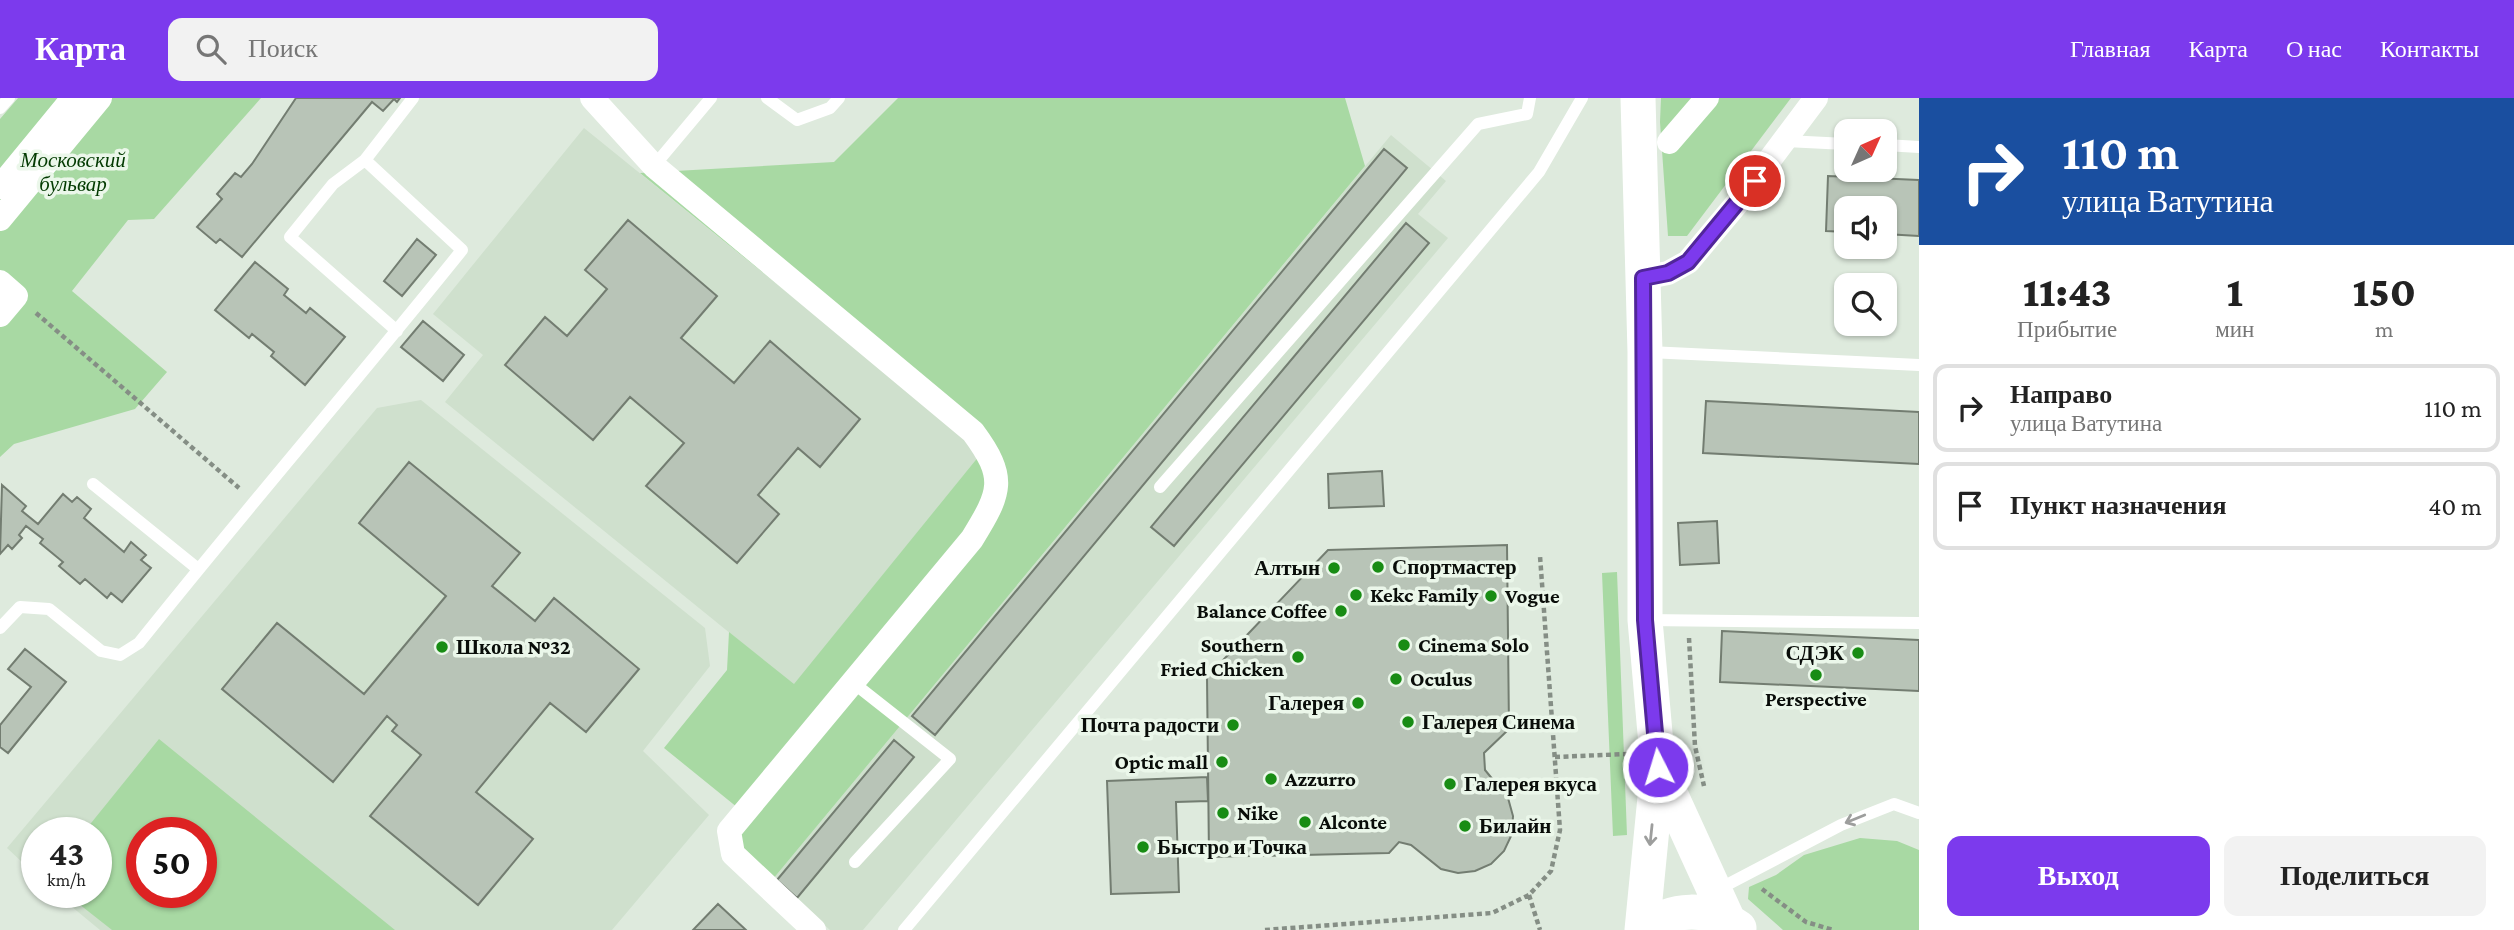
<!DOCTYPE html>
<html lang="ru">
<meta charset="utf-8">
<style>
:root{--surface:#fff;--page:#f2f2f2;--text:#222;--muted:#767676;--line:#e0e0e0;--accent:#7c3aed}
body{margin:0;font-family:"Crimson Pro",serif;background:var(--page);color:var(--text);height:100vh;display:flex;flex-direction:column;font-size:26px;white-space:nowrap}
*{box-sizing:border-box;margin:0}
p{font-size:23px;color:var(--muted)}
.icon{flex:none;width:38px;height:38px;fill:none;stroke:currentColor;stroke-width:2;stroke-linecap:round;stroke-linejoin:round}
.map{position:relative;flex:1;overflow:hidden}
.panel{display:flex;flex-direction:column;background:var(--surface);width:595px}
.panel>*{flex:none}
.top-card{background:#1a4fa0;color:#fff;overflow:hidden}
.needle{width:46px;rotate:45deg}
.controls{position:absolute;left:1834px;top:21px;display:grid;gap:14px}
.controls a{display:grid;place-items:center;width:63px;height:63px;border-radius:14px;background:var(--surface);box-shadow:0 2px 5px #0004;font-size:35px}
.speed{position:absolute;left:21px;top:719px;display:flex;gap:14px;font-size:35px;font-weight:700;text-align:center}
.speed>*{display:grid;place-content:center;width:91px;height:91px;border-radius:50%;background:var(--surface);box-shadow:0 2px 5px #0004;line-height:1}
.speed small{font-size:18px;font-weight:400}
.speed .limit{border:10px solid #d22;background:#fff;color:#111}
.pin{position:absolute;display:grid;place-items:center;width:60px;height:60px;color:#fff;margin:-30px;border:4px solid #fff;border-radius:50%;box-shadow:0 2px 7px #0007}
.me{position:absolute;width:77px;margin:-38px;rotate:355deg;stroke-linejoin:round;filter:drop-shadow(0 0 5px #0008)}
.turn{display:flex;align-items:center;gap:24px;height:147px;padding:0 28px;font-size:32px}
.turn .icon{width:91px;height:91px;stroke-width:2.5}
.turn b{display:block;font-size:49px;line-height:60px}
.eta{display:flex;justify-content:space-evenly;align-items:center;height:119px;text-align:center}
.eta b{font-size:42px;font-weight:800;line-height:49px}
.primary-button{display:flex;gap:14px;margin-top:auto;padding:14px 28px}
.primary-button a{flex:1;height:80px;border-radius:14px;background:var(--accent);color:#fff;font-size:28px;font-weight:800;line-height:80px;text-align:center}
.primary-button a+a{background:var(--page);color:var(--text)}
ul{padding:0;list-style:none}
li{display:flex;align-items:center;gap:21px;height:88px;margin:0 14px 10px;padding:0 14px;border:4px solid var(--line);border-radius:14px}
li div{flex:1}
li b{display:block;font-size:26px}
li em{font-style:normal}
header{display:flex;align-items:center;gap:42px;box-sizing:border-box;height:98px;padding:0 35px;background:var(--accent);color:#fff}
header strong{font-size:33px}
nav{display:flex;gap:38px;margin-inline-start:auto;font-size:24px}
.search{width:490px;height:63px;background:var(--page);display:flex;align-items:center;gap:18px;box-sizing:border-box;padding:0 24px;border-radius:14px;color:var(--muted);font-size:26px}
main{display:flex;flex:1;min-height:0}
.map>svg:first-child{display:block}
.built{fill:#cfe0cd;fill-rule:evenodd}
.green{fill:#a8d9a3;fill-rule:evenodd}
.building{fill:#b8c4b7;stroke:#737d71;stroke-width:2}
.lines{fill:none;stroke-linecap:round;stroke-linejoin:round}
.path{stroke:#858e85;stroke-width:4.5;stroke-dasharray:5 3.5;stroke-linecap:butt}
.lane{stroke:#fff;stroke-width:12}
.street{stroke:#fff;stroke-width:24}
.secondary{stroke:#fff;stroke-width:35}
.oneway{stroke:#9d9e9d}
.route-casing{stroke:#51269a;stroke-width:18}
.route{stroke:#7c3aed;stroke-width:12}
.poi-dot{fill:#188c14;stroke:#ebf7ea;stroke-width:2.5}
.labels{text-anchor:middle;stroke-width:7;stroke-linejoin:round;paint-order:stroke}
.park-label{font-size:21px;font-style:italic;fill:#023a01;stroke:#ebf7ea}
.poi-label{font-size:21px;font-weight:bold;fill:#090d09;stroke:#ebf7ea;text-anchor:start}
</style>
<header>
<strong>Карта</strong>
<div class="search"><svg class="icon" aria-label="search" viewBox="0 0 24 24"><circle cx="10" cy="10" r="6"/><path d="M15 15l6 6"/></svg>Поиск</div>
<nav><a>Главная</a><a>Карта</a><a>О нас</a><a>Контакты</a></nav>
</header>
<main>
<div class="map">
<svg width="1919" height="832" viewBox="0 0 1919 832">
<rect width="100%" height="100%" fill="#deeadd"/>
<!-- built -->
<path class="built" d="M584,30L983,353L794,587L445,304L483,257L433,216Z
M1391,37L1446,83L1418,116L1448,140L863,832H830L773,781Z
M421,302L705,530L710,568L643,653L709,717L612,832H100L55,795L96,794V735H37V778L7,750L377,310ZM142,735H201V794H142Z"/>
<!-- green -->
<path class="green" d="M18,0H261L154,121L128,122L72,193L167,274L135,311L14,346L0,359V21Z
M898,0H1345L1365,68L773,781L733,756L743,714L664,650L727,572L729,534L794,586L983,353L640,75L834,64Z
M1661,0H1791L1687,138H1668L1660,24Z
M1617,474L1627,737L1613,738L1602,475Z
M159,641L395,832H112L65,795L96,794V735H83ZM201,735V794H142V735Z
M1860,740L1897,743L1919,752V832H1783L1748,801L1749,789L1776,777L1804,757Z"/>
<!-- building -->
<path class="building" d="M296,0H400L397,4L394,1L383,13L372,4L242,159L220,141L216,145L197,129L222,101L217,96L235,75L241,79L252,66Z
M1384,51L1407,70L935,637L912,618Z
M1828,78L1919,82V138L1885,136V110H1846V134L1826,133Z
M628,122L717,198L681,240L734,285L770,243L860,321L820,369L798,350L758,397L779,416L737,465L646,388L684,345L630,299L593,342L505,267L545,219L567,238L607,191L585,172Z
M1406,125L1429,145L1174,448L1151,429Z
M417,141L436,157L402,198L384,183Z
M255,164L288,191L284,197L306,215L310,210L345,239L305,287L271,258L274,254L252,236L249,240L215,212Z
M423,223L464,257L443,283L401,249Z
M1706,303L1919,314V366L1703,355Z
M409,364L520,455L492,488L535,523L554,500L639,571L586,634L550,605L476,694L533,741L478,807L370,718L421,657L392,633L397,627L387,618L333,684L222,591L277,525L364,596L446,498L359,425Z
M1382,373L1384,408L1329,410L1328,376Z
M2,387L26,408L22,413L38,426L63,396L72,404L77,399L91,411L84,420L124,454L131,444L146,457L141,462L151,470L122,504L111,495L107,500L85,481L80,486L59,468L63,464L40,445L43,441L26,428L19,437L22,440L12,451L8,447L0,456Z
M1717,423L1719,465L1680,467L1678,425Z
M1507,447L1509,631L1484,655L1485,672L1508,700L1513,718L1512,736L1504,753L1491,766L1475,773L1458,775L1441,771L1411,747L1399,744L1389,755L1209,759L1207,579L1328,452Z
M1722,533L1919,542V593L1720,584Z
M25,551L66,584L8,655L0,649V627L31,589L8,571Z
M894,642L914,659L797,800L777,782Z
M1207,679L1208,703L1176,704L1179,794L1111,796L1107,683Z
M718,806L746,832H693Z"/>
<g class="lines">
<!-- path -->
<path class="path" d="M36,215L239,390
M1689,540L1695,648L1704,688
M1555,659L1627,656
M1762,791L1806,824L1833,832
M1529,797L1540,832
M1265,832L1492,815L1529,797L1551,773L1560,732L1540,458"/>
<!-- lane -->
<path class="lane" d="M767,0L797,22L830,10L839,0
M0,10L9,0
M1786,43L1846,46
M1885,47L1919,49
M365,62L413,0
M654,68L711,0
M1649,254L1919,267
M93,386L198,471
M1160,389L1478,26L1527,16L1530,0
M1646,522L1919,525
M0,530L20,509L49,511L101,553L120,557L139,545C245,412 356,284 462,152L365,62L333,86L290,139L397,233
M851,583L950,661L855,764
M1717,792L1841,727L1894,706L1919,715
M904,832L1539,74L1582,0"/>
<!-- street -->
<path class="street" d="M592,0L654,68L973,334C1007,380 1001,394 972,441L729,733L733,756L814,832
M1669,44L1707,0
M0,89L73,0
M0,121L100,0
M1643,180L1668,175L1688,164L1739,103L1816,0
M0,184L16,198L0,217"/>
<!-- secondary -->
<path class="secondary" d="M1638,0L1645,254V522L1658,669L1642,832
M1658,669L1728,822
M1642,832C1673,809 1707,808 1739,830"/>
</g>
<!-- one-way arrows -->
<defs><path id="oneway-shaft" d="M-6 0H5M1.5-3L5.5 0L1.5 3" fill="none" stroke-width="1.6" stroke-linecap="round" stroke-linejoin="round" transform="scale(1.75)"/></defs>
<g class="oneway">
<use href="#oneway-shaft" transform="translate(1855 721) rotate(158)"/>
<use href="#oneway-shaft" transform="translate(1651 737) rotate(96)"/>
</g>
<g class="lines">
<defs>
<path id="route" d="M1658,669L1645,522L1643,180L1668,175L1688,164L1755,83"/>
</defs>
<!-- route casing -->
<use href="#route" class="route-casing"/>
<!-- route -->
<use href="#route" class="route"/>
</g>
<!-- markers -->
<g class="poi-dot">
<circle cx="1378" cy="469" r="7"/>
<circle cx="1334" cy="470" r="7"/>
<circle cx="1356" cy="497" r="7"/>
<circle cx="1491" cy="498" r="7"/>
<circle cx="1341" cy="513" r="7"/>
<circle cx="1404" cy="547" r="7"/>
<circle cx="442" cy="549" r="7"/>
<circle cx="1858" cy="555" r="7"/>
<circle cx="1298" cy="559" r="7"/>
<circle cx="1816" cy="577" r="7"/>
<circle cx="1396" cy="581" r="7"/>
<circle cx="1358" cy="605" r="7"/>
<circle cx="1408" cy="624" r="7"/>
<circle cx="1233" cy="627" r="7"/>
<circle cx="1222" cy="664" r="7"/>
<circle cx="1271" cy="681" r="7"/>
<circle cx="1450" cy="686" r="7"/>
<circle cx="1223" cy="715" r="7"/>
<circle cx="1305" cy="724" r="7"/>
<circle cx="1465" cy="728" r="7"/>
<circle cx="1143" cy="749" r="7"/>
</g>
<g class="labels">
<!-- park labels -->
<g class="park-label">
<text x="73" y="69">Московский<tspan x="73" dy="24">бульвар</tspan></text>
</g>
<!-- poi labels -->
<g class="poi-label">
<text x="1392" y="476">Спортмастер</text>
<text x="1320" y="477" text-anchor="end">Алтын</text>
<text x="1370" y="504">Kekc Family</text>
<text x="1505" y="505">Vogue</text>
<text x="1327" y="520" text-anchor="end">Balance Coffee</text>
<text x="1284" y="554" text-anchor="end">Southern<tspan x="1284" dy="24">Fried Chicken</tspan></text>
<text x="1418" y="554">Cinema Solo</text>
<text x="456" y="556">Школа №32</text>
<text x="1844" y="562" text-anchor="end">СДЭК</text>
<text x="1410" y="588">Oculus</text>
<text x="1816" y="608" text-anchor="middle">Perspective</text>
<text x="1344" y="612" text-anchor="end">Галерея</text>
<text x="1422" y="631">Галерея Синема</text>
<text x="1219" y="634" text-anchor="end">Почта радости</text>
<text x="1208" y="671" text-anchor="end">Optic mall</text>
<text x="1285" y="688">Azzurro</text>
<text x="1464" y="693">Галерея вкуса</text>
<text x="1237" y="722">Nike</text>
<text x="1319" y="731">Alconte</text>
<text x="1479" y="735">Билайн</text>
<text x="1157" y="756">Быстро и Точка</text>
</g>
</g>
</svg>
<div class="controls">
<a><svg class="needle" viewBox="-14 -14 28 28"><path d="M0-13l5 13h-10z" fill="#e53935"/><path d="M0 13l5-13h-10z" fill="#767676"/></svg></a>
<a><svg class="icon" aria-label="sound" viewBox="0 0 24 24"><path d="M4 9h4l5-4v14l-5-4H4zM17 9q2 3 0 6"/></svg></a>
<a><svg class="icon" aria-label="search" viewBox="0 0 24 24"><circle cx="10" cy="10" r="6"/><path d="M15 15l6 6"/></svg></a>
</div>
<div class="speed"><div>43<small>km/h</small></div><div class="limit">50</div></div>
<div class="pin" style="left:1755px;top:83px;background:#d93025"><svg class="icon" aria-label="arrive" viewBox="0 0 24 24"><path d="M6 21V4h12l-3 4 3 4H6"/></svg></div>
<svg class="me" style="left:1658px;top:669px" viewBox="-20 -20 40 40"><circle r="17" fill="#7c3aed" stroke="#fff" stroke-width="3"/><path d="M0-11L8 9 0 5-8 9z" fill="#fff"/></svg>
</div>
<section class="panel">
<div class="top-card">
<div class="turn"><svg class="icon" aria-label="right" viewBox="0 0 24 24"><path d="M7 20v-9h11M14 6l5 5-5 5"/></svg><div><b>110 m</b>улица Ватутина</div></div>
</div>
<div class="eta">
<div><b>11:43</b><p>Прибытие</p></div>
<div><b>1</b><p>мин</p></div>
<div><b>150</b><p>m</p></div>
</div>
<ul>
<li><svg class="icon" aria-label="right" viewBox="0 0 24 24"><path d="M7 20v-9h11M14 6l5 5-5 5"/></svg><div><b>Направо</b><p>улица Ватутина</p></div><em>110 m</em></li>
<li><svg class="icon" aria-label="arrive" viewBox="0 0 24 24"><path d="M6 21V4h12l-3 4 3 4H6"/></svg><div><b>Пункт назначения</b></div><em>40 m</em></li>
</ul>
<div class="primary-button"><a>Выход</a><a>Поделиться</a></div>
</section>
</main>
